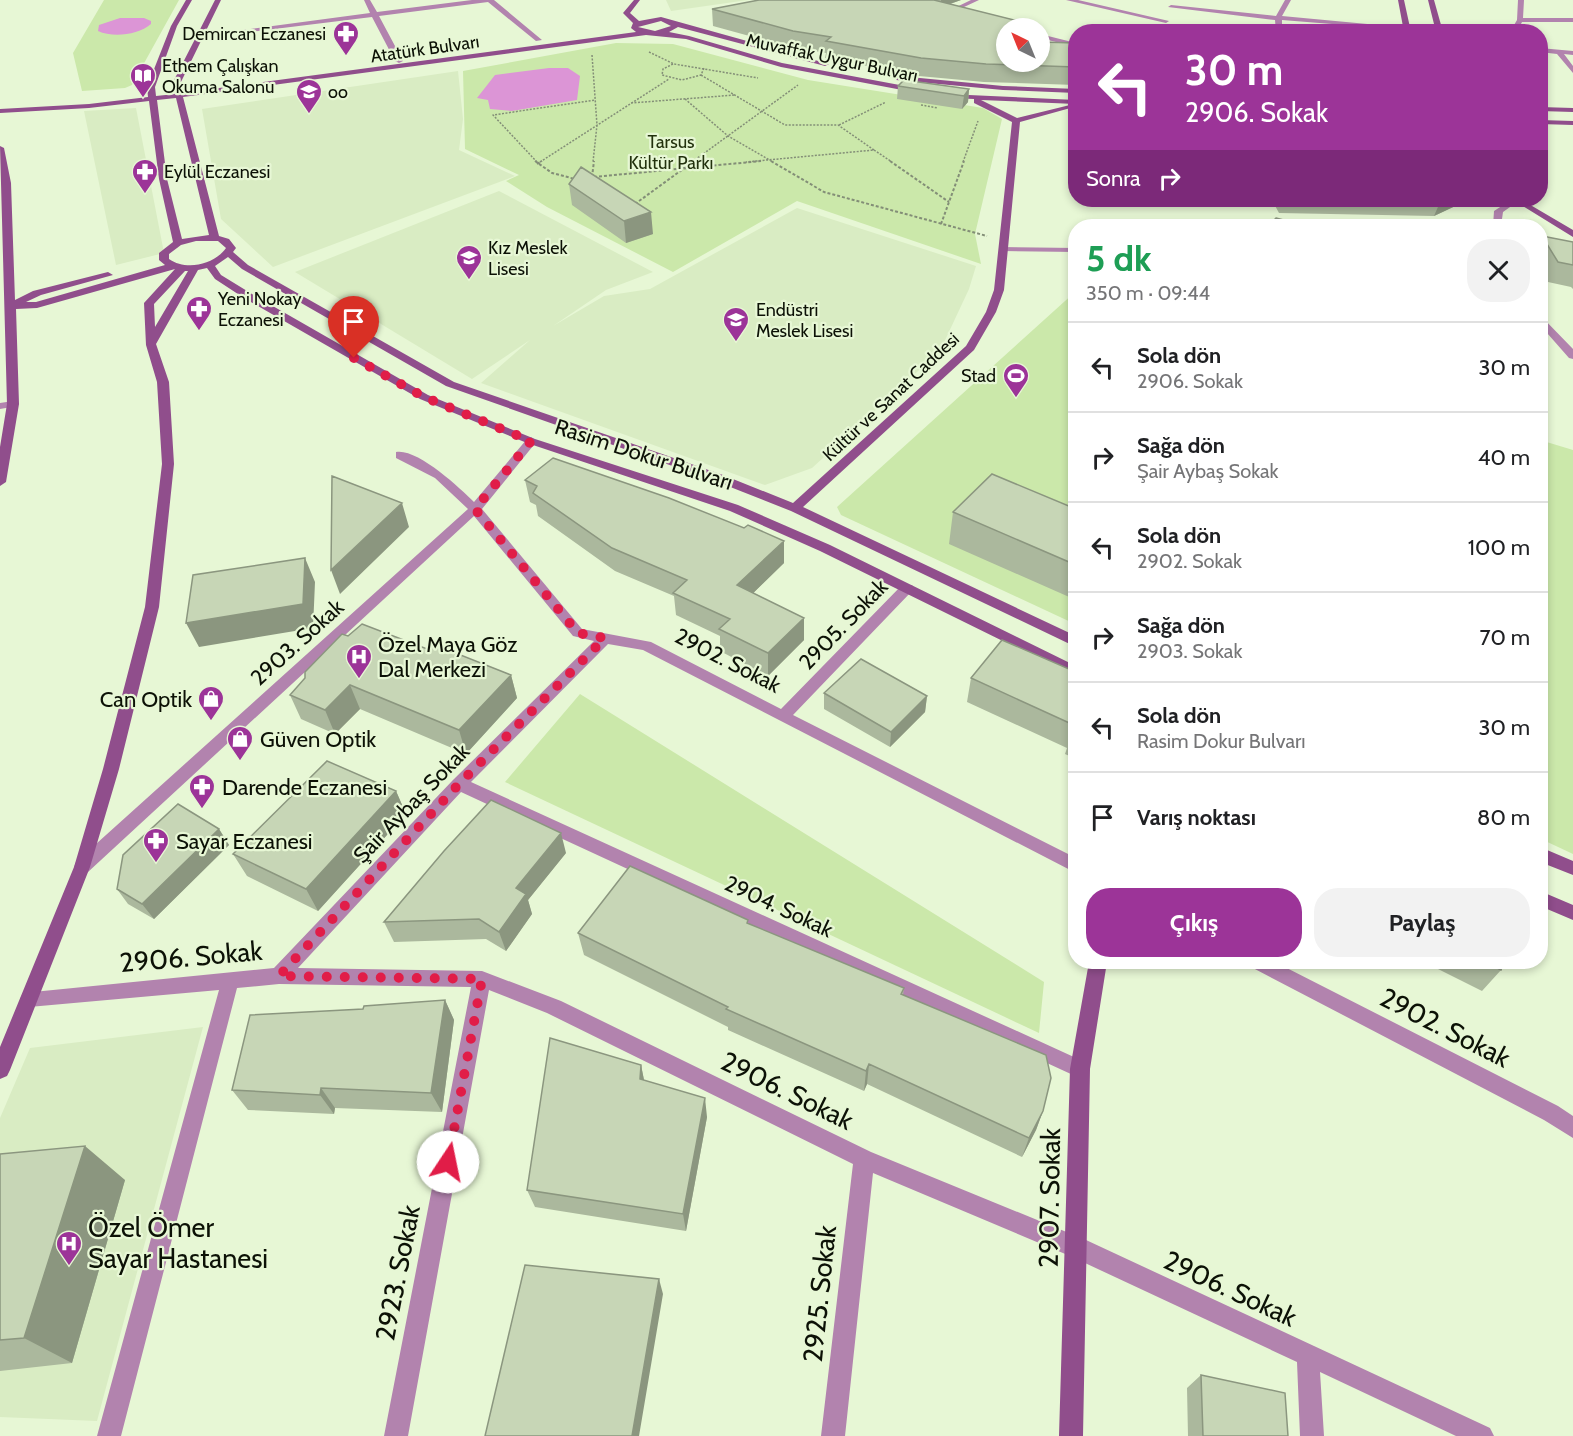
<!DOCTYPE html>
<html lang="tr">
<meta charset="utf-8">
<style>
:root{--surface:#fff;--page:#f2f2f2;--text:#202124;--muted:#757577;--line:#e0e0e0;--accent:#9c3498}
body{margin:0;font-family:Cabin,sans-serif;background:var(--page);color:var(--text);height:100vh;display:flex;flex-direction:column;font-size:22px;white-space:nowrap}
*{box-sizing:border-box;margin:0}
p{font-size:20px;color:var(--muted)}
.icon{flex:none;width:33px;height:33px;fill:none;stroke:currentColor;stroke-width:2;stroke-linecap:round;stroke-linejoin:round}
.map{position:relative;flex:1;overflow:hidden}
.side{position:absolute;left:1068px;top:219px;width:480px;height:750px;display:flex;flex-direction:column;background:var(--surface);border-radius:24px;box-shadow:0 3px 9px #0003}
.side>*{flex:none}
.top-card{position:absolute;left:1068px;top:24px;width:480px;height:183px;border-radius:24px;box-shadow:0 3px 9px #0003;background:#9c3498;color:#fff;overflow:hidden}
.needle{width:39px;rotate:317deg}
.controls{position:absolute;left:996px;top:18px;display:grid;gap:12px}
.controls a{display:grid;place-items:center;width:54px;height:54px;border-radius:50%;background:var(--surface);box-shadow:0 3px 9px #0003;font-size:30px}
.pin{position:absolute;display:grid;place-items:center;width:51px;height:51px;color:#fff;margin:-62px -26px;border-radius:50% 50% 50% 0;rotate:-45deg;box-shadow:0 0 6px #0007}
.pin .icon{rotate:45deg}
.me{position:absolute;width:66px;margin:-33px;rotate:11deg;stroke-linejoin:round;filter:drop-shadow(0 0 4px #0008)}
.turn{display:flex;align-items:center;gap:21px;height:126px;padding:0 18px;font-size:27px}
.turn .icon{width:78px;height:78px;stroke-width:2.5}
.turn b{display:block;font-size:42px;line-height:51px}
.then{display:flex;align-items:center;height:57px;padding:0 18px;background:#0003;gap:12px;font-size:22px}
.round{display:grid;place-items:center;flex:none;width:63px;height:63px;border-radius:24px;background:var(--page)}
.head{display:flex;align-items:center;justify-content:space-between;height:102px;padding:0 18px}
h1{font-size:36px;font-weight:700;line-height:45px;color:#1e9e55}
.cta{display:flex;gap:12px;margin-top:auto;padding:12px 18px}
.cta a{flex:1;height:69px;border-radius:24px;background:var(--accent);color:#fff;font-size:24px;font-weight:700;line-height:69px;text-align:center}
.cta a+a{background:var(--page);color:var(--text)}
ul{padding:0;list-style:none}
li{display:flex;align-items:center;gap:18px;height:90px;padding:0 18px;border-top:2px solid var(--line)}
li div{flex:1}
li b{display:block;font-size:22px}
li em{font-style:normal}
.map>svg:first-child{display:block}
.built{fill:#d9ecc3}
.green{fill:#cbe8aa}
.water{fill:#dc95d6}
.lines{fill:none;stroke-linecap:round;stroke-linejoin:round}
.path-far1{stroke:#838e77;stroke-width:1.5;stroke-dasharray:2 1.5;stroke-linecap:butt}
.path{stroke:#838e77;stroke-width:2;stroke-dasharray:3 2;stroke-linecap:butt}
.lane{fill:#b283ae;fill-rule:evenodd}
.street{fill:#b283ae;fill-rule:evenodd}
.secondary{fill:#904e8c;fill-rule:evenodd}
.wall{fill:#abb89d}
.shaded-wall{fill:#8b967f}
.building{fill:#c7d6b6;stroke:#8b967f;stroke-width:1.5}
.route{stroke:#e11d48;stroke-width:10;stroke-dasharray:0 18}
.labels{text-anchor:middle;stroke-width:4.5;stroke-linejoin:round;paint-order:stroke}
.far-poi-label{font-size:18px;fill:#0c1106;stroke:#e7f7d5;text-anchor:start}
.far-street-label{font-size:18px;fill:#0c1106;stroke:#e7f7d5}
.far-park-label{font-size:18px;fill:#22310d;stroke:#e7f7d5}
.street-label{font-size:22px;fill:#0c1106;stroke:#e7f7d5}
.poi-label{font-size:22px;fill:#0c1106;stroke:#e7f7d5;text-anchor:start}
.near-street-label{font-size:27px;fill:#0c1106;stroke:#e7f7d5}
.near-poi-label{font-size:27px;fill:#0c1106;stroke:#e7f7d5;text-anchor:start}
</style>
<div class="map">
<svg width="1573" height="1436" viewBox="0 0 1573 1436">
<rect width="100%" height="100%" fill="#e7f7d5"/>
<!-- built -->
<path class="built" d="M666,0H748L671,11Z
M458,71L463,119L459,150L515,176L273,267L221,219L202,109Z
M136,108L164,253L116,265L84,111Z
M499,191L653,272L606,290L553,326L604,296L650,289L797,208L976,266L969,289L940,351L812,468L765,485L481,383L530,340L472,379L295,272Z
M203,1027L97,1421L0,1417V1118L30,1048Z"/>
<!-- green -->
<path class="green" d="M104,0H179L132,85L125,88L82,91L73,53Z
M616,43L673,44L808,80L983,108L1002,119L975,234L981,264L797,201L673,272L547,207L506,181L519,175L465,149L463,71Z
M1075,292V624L841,515L837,507Z
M1540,440L1573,450V854L1541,839Z
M580,694L1044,982L1039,1033L505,782Z"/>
<!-- water -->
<path class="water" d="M120,18H144L151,21V24C138,35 113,38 98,31L99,25Z
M549,68H568L580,76L577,100L512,111L490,109L488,100L477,98L495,75Z"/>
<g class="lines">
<!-- path-far1 -->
<path class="path-far1" d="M649,52L674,64L758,78
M592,55L597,125L593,162
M673,64L663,69L662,75L682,80L701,75L704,68
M701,75L785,125H838L874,150L746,162
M685,99L728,136L773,162
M631,103L735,95
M921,105L938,108
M839,125L886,102
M874,150L892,162
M537,162L493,115L595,100
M540,162L669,79
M692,162L798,85
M963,162L978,121"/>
<!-- path -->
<path class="path" d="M535,161L552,173L575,179
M771,161L824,192L987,236
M890,161L949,202
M537,164L542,161
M592,177L594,161
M594,177L761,161
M635,204L694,161
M941,224L964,161"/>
<!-- lane -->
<path class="lane" d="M1000,247L1076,248V252L1003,251H1000Z"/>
<!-- street -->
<path class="street" d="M364,0H370L377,12L472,0H494L542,40L536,41L488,2L379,16L403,61L399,63L395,61L372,17L201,38L198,36L370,13Z
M971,0H979L947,15L942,14Z
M1066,0H1078L1169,21L1166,23Z
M1285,0H1291L1282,16L1410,28L1407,30L1282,20V32H1276L1275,20L1168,7L1171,5L1276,16Z
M1518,0H1524L1523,18H1573V22H1522L1517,32H1510L1517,20Z
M1040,34L1076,43V47L1040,38Z
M1540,48L1573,51V55L1564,54L1573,66V73L1557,54L1540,52Z
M1511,200H1520L1503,212L1501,226H1493L1494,211Z
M1540,315L1573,349V359L1569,358L1540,325Z
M13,401L19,404L17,406L0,409V403Z
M531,437L537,441L482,509L582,629L651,642L781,709L902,585H912L914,588L912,591L793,715L1076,858V873L643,650L608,644L471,782L1087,1063L1090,1069L1087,1075L1080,1078L1073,1075L461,792L298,968L482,971L561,1001L871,1152L1086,1240L1490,1428L1494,1436H1456L1320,1372L1324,1436H1300L1297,1362L1070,1256L873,1173L845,1436H821L853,1164L547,1013L489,990L408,1436H384L471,987L279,984L237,988L121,1436H97L219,990L29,1007L23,1005L20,999L23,993L274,968L453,780L594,641L573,636L474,516L88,872L82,874L76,872L74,867L76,862L468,509L435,478L396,458V452C417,448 459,487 474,502L527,439Z
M1250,962H1275L1558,1106L1573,1116V1138L1544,1120L1253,968Z"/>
<!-- secondary -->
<path class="secondary" d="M186,0H192L177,26L155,87L156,96L175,94L172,84L215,0H221L180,84L182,93L636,32L631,28L633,23L623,13L634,0H640L630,13L639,21L661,17L829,64L825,66L678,27L669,32L689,36L782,63L921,89L918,93L781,67L686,39L646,35L183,97L219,236L229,239L236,248L233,252L248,265L454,382L723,475L793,503L966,346L986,312L994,290L1012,122L974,103V99L950,98L947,94L1076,100V104L981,100L1017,118L1070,105L1074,107L1020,122L1004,290L996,312L974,350L803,507L1076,636V647L791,511L715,481L446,386L242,269L228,257L215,266L221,275L252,294L428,395L535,439L738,505L830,545L1076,666V677L820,551L730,511L527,443L420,399L244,298L215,279L207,268L198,270L156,344L169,382L174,464L159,607L119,769L90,867L10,1070L7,1076L0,1079V1047L74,867L103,769L145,607L162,464L157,382L146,345L144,303L175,269L37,308L16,309L19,404L6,482L0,486V447L7,404L0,146L4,148L11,183L15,300L33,291L108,272L113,275L41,295L26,302H36L165,265L159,260V253L173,242L159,179L149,101L89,108L0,113V109L89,104L148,97L147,87L171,26ZM661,21L671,26L655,31L638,27ZM176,98L209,235L182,239L167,179L157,100ZM196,241H218L226,248C214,265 186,271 169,259V254L181,245ZM185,271H188L155,327L154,304Z
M1398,0H1404L1411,32H1404Z
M1428,0H1434L1443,32H1436Z
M899,76L1003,86L1076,89V93L1003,90L896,80Z
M1540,107L1573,108V112L1540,111Z
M1540,120L1573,121V125L1540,124Z
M1513,200H1522L1573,230V237Z
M1540,847L1573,861V875L1540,862Z
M1540,891L1573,905V920L1540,906Z
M1089,962H1107L1090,1069L1083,1436H1059L1070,1069Z"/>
</g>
<!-- wall -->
<path class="wall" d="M759,0H961L950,4L1022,22L1021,28H1006V62L1076,43V85L984,82L919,76L825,58L826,53L793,48L713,26L712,9Z
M898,86L969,89L968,102L962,109L897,99Z
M569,184L653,234L626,243L572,205Z
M1272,200H1467L1466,201L1434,216L1279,213Z
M1542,236L1573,242V289L1571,287L1548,282L1540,269V240Z
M525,480L784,563L753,593L804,640L768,676L720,651V636L676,615L674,596L615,571L538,516L536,505L530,502Z
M1076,509V600L949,544L953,512Z
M348,636L427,649L511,675L517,698L466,754L360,709L335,734L301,719L290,695Z
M1076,672V759L1065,754L1067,748L967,702L971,678Z
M824,693L927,696L925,712L890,747L824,709Z
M396,791L406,814L318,911L247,876L233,854Z
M219,829L229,845L154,919L128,904L117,889Z
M566,853L528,900L532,914L506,951L486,939L394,942L384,922Z
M749,924L904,988L903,995L1043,1111L1036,1130L1022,1157L867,1084L864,1091L728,1030V1027L584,955L578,933Z
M1424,962H1504L1501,970L1482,991Z
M445,1000L454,1020L442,1112L335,1108L334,1114L248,1110L232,1090L363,1009Z
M641,1065L644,1080L707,1117L686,1231L535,1207L527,1190Z
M0,1154L125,1180L72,1363L0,1371Z
M1201,1375L1288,1436H1188L1187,1388Z"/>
<!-- shaded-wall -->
<path class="shaded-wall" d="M941,0H961L941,7Z
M1022,22L1021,28H1015Z
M969,89L968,102L962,109L964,96Z
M1441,200H1467L1466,201L1434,216Z
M651,212L653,234L626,243L624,221Z
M402,503L409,527L340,594L331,570Z
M784,541V563L738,608L737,585Z
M305,558L315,582L313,628L199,647L186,623Z
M804,618V640L768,676V653Z
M511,675L517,698L466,754L459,730Z
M350,685L360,709L335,734L325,710Z
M927,696L925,712L890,747L891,732Z
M396,791L406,814L318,911L306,889Z
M219,829L229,845L154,919L142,904Z
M561,833L566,853L528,900L532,914L506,951L499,932L516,888Z
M445,1000L454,1020L442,1112L431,1093Z
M869,1064L867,1084L864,1091L866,1071Z
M641,1065L645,1085L640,1079Z
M321,1088L335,1108L334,1114L320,1095Z
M705,1098L707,1117L686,1231L683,1214Z
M1043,1111L1036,1130L1022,1157L1029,1138Z
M85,1146L125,1180L72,1363L24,1338Z
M659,1279L663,1294L639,1436H632Z"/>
<!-- building -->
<path class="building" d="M759,0H934L1022,22L1015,28H1006V36L1002,40H1006V62H1040V42L1076,43V67L986,64L921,58L826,41L831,37L793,31L712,9Z
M904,80L969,89L964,96L898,86Z
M581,167L651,212L624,221L569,184Z
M1276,218L1306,226H1268Z
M1542,236L1573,242V265L1558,262Z
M553,458L669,498L744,528L748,525L784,541L737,585L804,618L768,653L719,629L730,619L673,593L687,580L612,548L533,493L537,486L525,480Z
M992,474L1076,509V565L953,512Z
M332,476L402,503L331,570Z
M305,558L303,604L186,623L193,575Z
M362,624L427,649L433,644L511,675L459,730L350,685L325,710L290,695L305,678V672L342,634L348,636Z
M1002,640L1076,672V726L971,678Z
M861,659L927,696L891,732L824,693Z
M1076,726V732L1072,731Z
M327,761L396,791L306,889L233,854Z
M491,800L561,833L516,888L526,894L499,932L479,919L384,922L444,851Z
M178,804L219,829L142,904L117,889L123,855Z
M630,866L748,920L747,923L904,988L901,994L1046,1055L1051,1078L1043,1111L1029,1138L869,1064L866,1071L726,1009L728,1007L578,933Z
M1485,962H1504L1501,970Z
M445,1000L431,1093L321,1088L320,1095L232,1090L250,1015L363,1009L364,1006Z
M550,1038L641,1065L640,1079L705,1098L683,1214L527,1190Z
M85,1146L24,1338L0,1340V1154Z
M525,1265L659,1279L632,1436H485Z
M1201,1375L1285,1393L1288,1436H1203Z"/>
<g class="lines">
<!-- route -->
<path class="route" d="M354,358L424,397L531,441L475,509L578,633L605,638L459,784L279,976L482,979L448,1162"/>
</g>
<!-- icons -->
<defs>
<symbol id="pharmacy-pin" viewBox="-11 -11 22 30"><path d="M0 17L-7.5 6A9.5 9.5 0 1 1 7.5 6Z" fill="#9c3498" stroke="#e7f7d5"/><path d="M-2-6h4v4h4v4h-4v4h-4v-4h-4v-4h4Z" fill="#fff"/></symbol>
<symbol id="library-pin" viewBox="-11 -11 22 30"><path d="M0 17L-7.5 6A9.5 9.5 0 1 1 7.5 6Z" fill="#9c3498" stroke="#e7f7d5"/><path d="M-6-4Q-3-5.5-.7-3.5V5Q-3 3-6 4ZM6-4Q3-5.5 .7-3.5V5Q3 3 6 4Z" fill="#fff"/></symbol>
<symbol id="school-pin" viewBox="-11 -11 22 30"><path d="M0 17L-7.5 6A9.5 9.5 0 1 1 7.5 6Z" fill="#9c3498" stroke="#e7f7d5"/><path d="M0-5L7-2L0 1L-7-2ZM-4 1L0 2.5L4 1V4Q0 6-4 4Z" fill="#fff"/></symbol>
<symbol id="stadium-pin" viewBox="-11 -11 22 30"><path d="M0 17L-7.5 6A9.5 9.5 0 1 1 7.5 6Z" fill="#9c3498" stroke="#e7f7d5"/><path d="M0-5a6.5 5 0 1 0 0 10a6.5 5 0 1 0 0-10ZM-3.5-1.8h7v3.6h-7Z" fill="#fff"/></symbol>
<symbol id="hospital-pin" viewBox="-11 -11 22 30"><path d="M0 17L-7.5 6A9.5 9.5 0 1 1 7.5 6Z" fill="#9c3498" stroke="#e7f7d5"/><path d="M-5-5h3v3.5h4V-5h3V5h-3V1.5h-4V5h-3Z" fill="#fff"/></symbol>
<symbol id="shop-pin" viewBox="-11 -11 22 30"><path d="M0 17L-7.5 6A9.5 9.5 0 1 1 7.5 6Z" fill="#9c3498" stroke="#e7f7d5"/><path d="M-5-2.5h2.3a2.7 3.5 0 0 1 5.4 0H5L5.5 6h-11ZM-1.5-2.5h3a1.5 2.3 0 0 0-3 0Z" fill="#fff"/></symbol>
</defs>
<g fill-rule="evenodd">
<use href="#pharmacy-pin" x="331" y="19" width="30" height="40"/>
<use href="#library-pin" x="128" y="61" width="30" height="40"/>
<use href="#school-pin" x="294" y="77" width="30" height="40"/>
<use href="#pharmacy-pin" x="130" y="157" width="30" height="40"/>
<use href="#school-pin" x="454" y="243" width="30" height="40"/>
<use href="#pharmacy-pin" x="184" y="294" width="30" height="40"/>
<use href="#school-pin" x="721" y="305" width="30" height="40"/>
<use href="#stadium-pin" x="1001" y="361" width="30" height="40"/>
<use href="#hospital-pin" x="344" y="642" width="30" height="40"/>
<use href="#shop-pin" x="196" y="684" width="30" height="40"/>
<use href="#shop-pin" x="225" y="724" width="30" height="40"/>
<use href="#pharmacy-pin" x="187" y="772" width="30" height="40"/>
<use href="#pharmacy-pin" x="141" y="826" width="30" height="40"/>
<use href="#hospital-pin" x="54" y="1229" width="30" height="40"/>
</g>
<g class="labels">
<!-- far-poi labels -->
<g class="far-poi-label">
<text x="326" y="40" text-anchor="end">Demircan Eczanesi</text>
<text x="162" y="72">Ethem Çalışkan<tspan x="162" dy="21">Okuma Salonu</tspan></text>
<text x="328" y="98">oo</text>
<text x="164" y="178">Eylül Eczanesi</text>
<text x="488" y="254">Kız Meslek<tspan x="488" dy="21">Lisesi</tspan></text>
<text x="218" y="305">Yeni Nokay<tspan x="218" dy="21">Eczanesi</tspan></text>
<text x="756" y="316">Endüstri<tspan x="756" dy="21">Meslek Lisesi</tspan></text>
<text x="996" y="382" text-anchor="end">Stad</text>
</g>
<!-- far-street labels -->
<g class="far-street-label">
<text transform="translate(425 49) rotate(-8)" y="6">Atatürk Bulvarı</text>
<text transform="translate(832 58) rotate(12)" y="6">Muvaffak Uygur Bulvarı</text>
<text transform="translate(891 397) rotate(-43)" y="6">Kültür ve Sanat Caddesi</text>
</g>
<!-- far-park labels -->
<g class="far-park-label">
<text x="671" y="148">Tarsus<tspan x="671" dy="21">Kültür Parkı</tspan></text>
</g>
<!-- street labels -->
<g class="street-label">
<text transform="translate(644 454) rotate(18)" y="8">Rasim Dokur Bulvarı</text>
<text transform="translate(843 624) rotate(-46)" y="8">2905. Sokak</text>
<text transform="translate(297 642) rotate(-42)" y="8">2903. Sokak</text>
<text transform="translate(728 660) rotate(27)" y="8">2902. Sokak</text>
<text transform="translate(411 803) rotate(-46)" y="8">Şair Aybaş Sokak</text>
<text transform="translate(779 906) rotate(25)" y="8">2904. Sokak</text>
</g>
<!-- poi labels -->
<g class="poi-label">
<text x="378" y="652">Özel Maya Göz<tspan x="378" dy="25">Dal Merkezi</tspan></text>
<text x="192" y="707" text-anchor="end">Can Optik</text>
<text x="260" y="747">Güven Optik</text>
<text x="222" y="795">Darende Eczanesi</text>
<text x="176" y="849">Sayar Eczanesi</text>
</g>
<!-- near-street labels -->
<g class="near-street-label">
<text transform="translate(191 957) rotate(-5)" y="9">2906. Sokak</text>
<text transform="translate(1445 1028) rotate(27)" y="9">2902. Sokak</text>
<text transform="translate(787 1091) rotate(26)" y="9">2906. Sokak</text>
<text transform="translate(1050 1198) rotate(-89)" y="9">2907. Sokak</text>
<text transform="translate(398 1273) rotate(-79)" y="9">2923. Sokak</text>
<text transform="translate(1230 1289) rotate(25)" y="9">2906. Sokak</text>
<text transform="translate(820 1294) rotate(-84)" y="9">2925. Sokak</text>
</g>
<!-- near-poi labels -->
<g class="near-poi-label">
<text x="88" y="1237">Özel Ömer<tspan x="88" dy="31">Sayar Hastanesi</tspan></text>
</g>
</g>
</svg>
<div class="controls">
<a><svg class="needle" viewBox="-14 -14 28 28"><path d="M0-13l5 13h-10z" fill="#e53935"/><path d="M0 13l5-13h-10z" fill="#757577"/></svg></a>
</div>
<div class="pin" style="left:354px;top:358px;background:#d93025"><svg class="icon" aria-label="arrive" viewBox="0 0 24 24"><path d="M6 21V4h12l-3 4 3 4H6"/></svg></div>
<svg class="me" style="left:448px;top:1162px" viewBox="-20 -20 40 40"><circle r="19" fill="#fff"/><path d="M0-13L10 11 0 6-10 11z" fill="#e11d48"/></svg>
<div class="top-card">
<div class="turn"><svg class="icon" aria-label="left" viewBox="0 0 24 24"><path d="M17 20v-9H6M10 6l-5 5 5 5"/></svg><div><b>30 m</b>2906. Sokak</div></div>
<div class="then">Sonra<svg class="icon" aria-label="right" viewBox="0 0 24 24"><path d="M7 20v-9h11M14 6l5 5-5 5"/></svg></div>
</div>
<section class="side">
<div class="head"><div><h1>5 dk</h1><p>350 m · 09:44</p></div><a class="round"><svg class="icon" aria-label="close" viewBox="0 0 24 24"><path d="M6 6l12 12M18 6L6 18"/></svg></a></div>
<ul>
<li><svg class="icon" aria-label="left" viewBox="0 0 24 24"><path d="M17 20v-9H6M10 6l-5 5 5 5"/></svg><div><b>Sola dön</b><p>2906. Sokak</p></div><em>30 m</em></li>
<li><svg class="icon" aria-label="right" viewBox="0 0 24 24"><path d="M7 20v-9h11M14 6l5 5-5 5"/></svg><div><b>Sağa dön</b><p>Şair Aybaş Sokak</p></div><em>40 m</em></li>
<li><svg class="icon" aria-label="left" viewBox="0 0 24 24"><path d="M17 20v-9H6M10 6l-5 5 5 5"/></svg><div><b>Sola dön</b><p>2902. Sokak</p></div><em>100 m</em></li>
<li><svg class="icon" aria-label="right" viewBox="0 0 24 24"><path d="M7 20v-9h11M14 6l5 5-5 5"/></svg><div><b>Sağa dön</b><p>2903. Sokak</p></div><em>70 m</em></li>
<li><svg class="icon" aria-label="left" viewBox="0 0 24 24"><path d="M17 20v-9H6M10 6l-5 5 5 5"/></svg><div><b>Sola dön</b><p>Rasim Dokur Bulvarı</p></div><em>30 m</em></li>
<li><svg class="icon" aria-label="arrive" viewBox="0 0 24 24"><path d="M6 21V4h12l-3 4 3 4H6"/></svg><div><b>Varış noktası</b></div><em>80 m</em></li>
</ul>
<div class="cta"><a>Çıkış</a><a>Paylaş</a></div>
</section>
</div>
